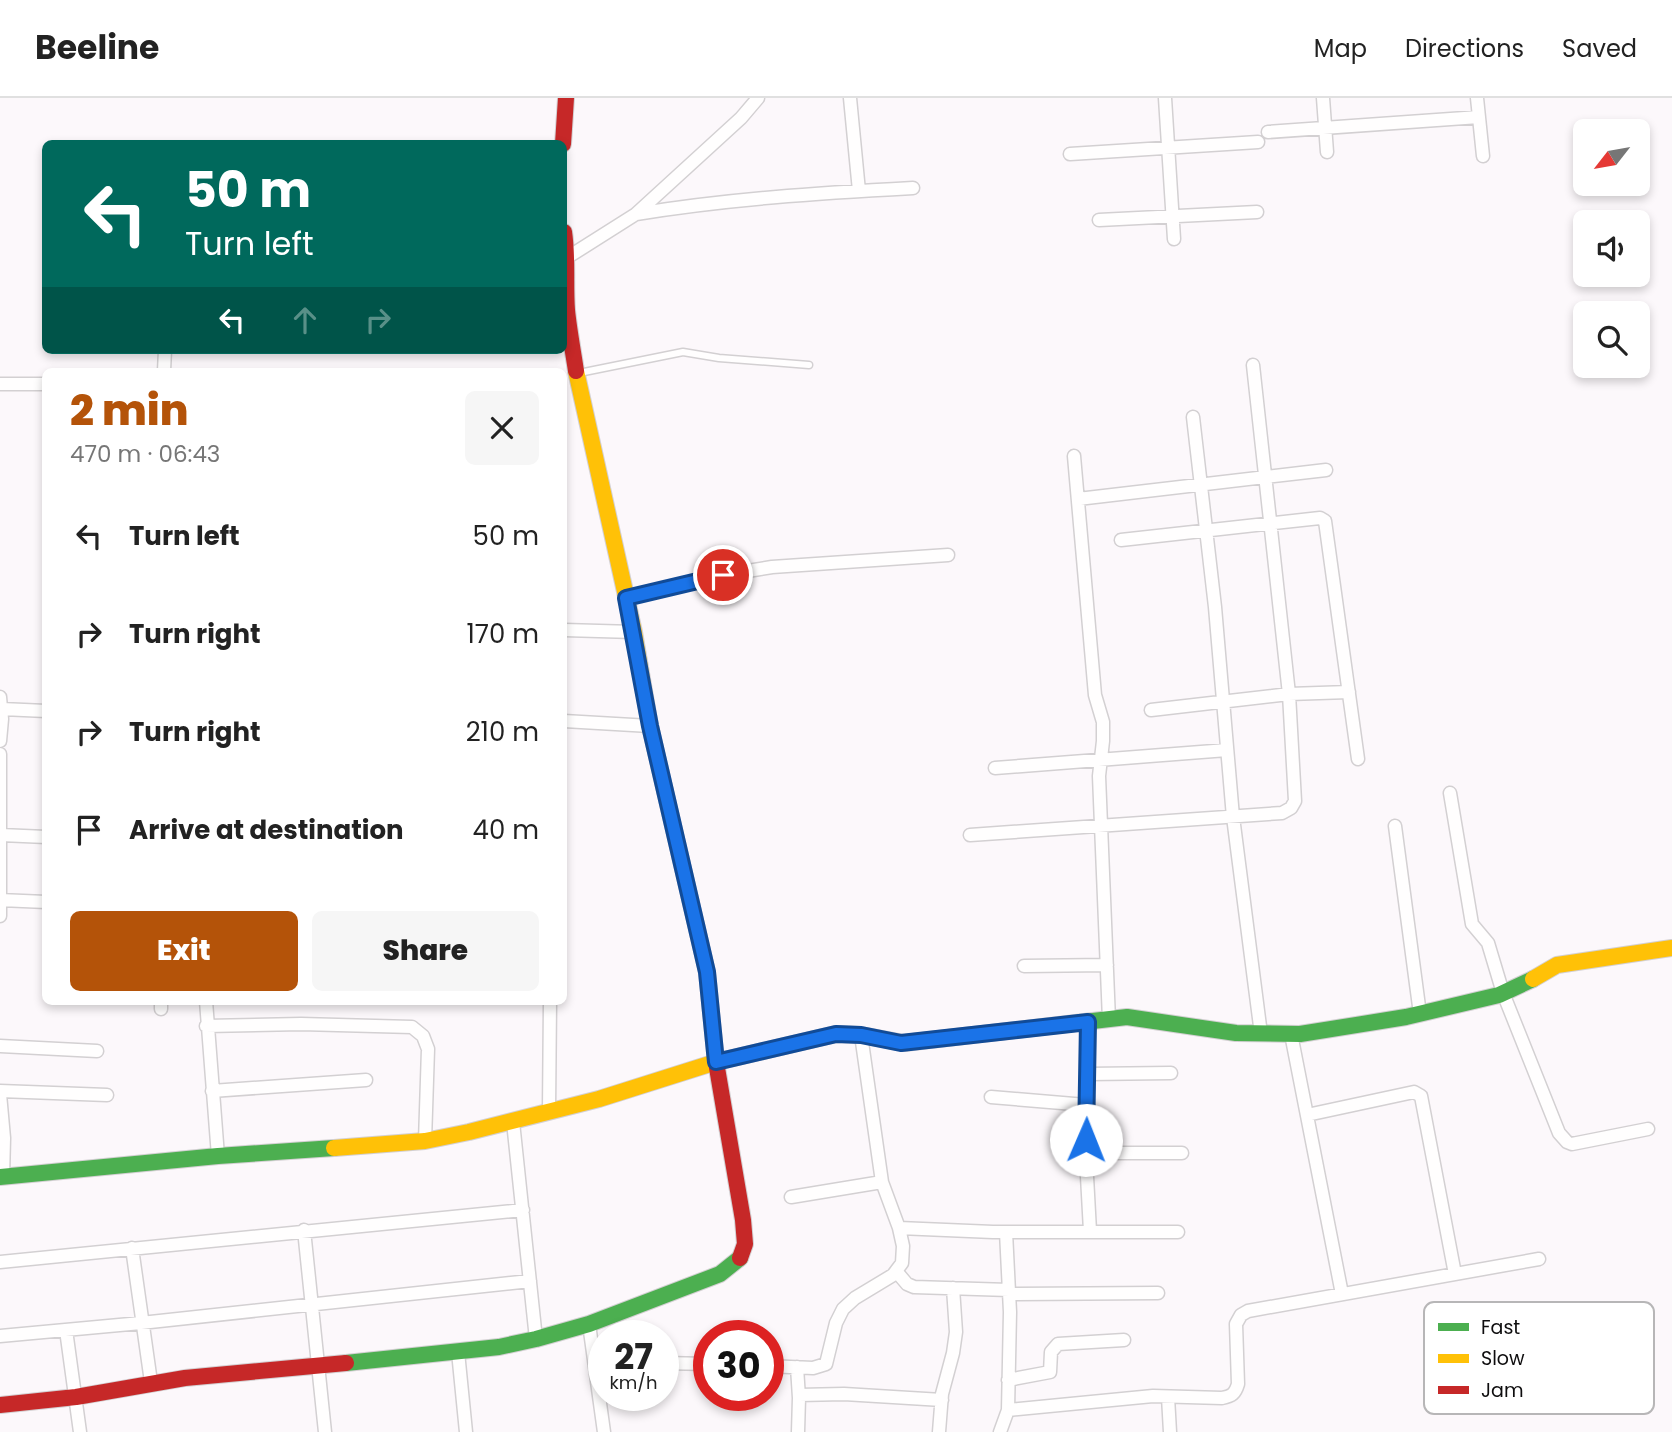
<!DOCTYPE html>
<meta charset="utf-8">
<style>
:root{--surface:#fff;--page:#f6f6f6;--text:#222;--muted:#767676;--line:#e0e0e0;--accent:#b45309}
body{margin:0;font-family:Poppins,sans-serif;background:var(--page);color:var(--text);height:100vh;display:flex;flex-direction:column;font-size:26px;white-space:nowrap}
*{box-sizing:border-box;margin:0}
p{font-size:23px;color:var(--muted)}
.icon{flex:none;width:38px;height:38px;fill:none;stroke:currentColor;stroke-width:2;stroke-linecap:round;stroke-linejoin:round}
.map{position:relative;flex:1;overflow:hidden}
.details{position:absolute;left:42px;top:270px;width:525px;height:637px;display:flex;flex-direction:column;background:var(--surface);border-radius:10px;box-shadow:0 4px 10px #0003}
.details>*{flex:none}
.hud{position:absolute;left:42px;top:42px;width:525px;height:214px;border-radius:10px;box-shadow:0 4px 10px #0003;background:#00695c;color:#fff;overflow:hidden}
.needle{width:46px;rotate:239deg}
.controls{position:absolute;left:1573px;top:21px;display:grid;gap:14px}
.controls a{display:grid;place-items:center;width:77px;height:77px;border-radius:10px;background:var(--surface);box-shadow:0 4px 10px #0003;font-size:35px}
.speed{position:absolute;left:588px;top:1222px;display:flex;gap:14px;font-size:35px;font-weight:700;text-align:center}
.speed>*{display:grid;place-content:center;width:91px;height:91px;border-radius:50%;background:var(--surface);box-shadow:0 4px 10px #0003;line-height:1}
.speed small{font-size:18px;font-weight:400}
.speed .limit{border:10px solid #d22;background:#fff;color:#111}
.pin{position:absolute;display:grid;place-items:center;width:60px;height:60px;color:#fff;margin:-30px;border:4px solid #fff;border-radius:50%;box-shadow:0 2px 7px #0007}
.me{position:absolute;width:77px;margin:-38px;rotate:1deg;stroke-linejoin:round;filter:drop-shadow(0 0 5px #0008)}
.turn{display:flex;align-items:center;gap:24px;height:147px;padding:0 28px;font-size:32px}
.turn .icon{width:91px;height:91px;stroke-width:2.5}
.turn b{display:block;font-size:49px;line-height:60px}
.lanes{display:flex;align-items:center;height:66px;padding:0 28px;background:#0003;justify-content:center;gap:35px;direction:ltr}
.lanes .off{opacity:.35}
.round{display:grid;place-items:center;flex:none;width:74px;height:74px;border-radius:10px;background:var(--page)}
.head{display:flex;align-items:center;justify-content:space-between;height:119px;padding:0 28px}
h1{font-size:42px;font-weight:800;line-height:52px;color:var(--accent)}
.primary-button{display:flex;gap:14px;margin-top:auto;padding:14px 28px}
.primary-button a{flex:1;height:80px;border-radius:10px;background:var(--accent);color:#fff;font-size:28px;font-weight:800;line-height:80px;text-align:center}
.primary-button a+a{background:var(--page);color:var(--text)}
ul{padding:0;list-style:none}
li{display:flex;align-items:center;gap:21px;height:98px;padding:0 28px}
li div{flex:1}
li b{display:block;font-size:26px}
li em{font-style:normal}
header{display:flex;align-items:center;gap:42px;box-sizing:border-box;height:98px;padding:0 35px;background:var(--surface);border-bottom:2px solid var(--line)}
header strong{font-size:33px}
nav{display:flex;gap:38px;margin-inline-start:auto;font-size:24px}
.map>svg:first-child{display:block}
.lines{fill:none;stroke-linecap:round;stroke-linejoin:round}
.lane-casing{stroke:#d3d0d2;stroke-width:9}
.street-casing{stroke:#d3d0d2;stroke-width:15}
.fast-casing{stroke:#d3d0d2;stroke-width:18}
.slow-casing{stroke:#d3d0d2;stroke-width:18}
.jam-casing{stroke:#d3d0d2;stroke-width:18}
.lane{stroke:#fffefe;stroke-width:6}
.street{stroke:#fffefe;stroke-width:12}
.fast{stroke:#4caf50;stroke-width:16}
.slow{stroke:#ffc107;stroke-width:16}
.jam{stroke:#c62828;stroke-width:16}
.route-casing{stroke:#114b97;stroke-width:18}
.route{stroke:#1a73e8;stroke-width:12}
.key{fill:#fff;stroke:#b7b6b7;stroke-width:2}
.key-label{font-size:19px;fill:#0e0d0e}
</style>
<header>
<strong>Beeline</strong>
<nav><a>Map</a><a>Directions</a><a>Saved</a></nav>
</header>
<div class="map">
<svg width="1672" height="1334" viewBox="0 0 1672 1334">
<rect width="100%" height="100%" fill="#fcf8fb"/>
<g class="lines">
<defs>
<path id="lane" d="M579,275L683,254L719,260L809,267"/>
<path id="street" d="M850,0L859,93
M1165,0L1174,141
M1323,0L1327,54
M1477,0L1483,58
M1268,34L1479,19
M1070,56L1258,44
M636,116C727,101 820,95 913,90
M1099,122L1257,114
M568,159L636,116L741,20L758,0
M164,273L165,252
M0,286H46
M1193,319L1215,509L1233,719L1261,936
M1074,358L1095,597L1103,624V643L1099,678L1109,922
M1078,401L1326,372
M1121,442L1320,420L1325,423L1358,661
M626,500L723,477L772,469L948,457
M564,532L634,534
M0,599L2,621L0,643
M2,611L46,613
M1151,612L1289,596L1349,594
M564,623L650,628
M0,656V818
M995,670L1227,652
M1450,695L1472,826L1488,845L1503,895L1559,1035L1567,1044L1572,1046L1648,1031
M1395,728L1420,916
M1,737L46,739
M970,737L1282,715L1291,710L1295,703L1289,596L1253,267
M0,802L46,804
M1024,868L1107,867
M206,903L218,1058
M161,911V903
M1088,924L1085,1042L1090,1133
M206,928L301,926L412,929L423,938L428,951L425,1043
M1291,936L1342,1196
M0,948L97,953
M1087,976L1171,975
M0,993L107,997
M212,993L366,982
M0,996L4,1040L3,1079
M991,999L1086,1007
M549,1013L550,903
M1307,1017L1414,994L1421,998L1455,1176
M513,1024L536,1241
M1086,1055H1182
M791,1099L882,1084
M899,1130L993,1134H1178
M304,1132L325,1334
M132,1150L151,1284
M0,1164L523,1112
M896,1173L907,1186L914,1189L1009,1192
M1009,1196L1158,1195
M589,1226L604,1334
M66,1232L80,1334
M0,1238L141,1225L530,1183
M458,1254L466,1334
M663,1265L709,1266
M768,1268L813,1270L826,1266L836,1225L843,1211L855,1200L893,1177L902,1165L903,1148L899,1130L882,1084L861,937
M797,1269L799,1300L798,1334
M1008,1282L1050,1274L1051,1254L1058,1246L1124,1242
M799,1297L844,1296L942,1302
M1168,1299L1170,1334
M1008,1312L1153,1298L1222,1300C1232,1298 1235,1296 1238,1286L1236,1226L1241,1217L1248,1213L1539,1161
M939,1334L942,1296L953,1255L956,1234L953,1190
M1000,1334L1008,1312L1010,1214L1006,1134"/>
<path id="fast" d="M904,945L1127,919L1236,935L1300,936L1406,919L1499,897L1533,881
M0,1079L218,1058L334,1050
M346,1265L499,1249L536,1241L589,1226L720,1176L740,1160"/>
<path id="slow" d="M576,273L634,534L650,628L665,693
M1533,881L1557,867L1672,850
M334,1050L425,1043L469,1034L599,1001L716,964L836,936L861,937L904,945"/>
<path id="jam" d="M563,46L566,0
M564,134C568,160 565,185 567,212C569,232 573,253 576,273
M665,693L707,874L716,964L743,1122L745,1146L740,1160
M0,1307L76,1299L185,1280L346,1265"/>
</defs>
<!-- lane casing -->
<use href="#lane" class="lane-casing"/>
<!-- street casing -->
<use href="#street" class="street-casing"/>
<!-- fast casing -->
<use href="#fast" class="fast-casing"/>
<!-- slow casing -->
<use href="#slow" class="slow-casing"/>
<!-- jam casing -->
<use href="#jam" class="jam-casing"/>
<!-- lane -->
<use href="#lane" class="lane"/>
<!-- street -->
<use href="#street" class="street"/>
<!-- fast -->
<use href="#fast" class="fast"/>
<!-- slow -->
<use href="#slow" class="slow"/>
<!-- jam -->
<use href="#jam" class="jam"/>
</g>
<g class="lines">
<defs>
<path id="route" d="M723,477L626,500L650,628L707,874L716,964L836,936L861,937L901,945L1088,924L1086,1042"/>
</defs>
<!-- route casing -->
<use href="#route" class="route-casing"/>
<!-- route -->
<use href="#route" class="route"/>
</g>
<!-- legend -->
<rect x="1424" y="1204" width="230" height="112" rx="10" class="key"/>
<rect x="1438" y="1225" width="31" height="8" fill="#4caf50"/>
<rect x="1438" y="1256" width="31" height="9" fill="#ffc107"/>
<rect x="1438" y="1288" width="31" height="8" fill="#c62828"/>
<g class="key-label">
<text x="1481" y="1236">Fast</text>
<text x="1481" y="1267">Slow</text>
<text x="1481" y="1299">Jam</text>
</g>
</svg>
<div class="controls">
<a><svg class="needle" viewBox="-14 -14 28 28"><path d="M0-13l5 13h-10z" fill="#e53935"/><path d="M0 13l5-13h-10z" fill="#767676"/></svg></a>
<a><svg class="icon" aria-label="sound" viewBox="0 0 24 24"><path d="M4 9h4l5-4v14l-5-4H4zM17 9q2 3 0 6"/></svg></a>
<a><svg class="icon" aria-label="search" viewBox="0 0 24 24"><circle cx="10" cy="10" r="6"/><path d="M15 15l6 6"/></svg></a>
</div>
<div class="speed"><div>27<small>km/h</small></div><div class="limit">30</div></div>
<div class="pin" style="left:723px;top:477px;background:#d93025"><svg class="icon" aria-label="arrive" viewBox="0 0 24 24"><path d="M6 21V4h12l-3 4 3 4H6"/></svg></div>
<svg class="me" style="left:1086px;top:1042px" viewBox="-20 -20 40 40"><circle r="19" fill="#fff"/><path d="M0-13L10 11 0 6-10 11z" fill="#1a73e8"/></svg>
<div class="hud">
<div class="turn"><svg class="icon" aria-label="left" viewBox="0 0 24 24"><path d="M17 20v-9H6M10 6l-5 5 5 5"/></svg><div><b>50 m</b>Turn left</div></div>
<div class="lanes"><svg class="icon" aria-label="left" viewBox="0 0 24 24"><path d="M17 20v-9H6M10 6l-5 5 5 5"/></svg><svg class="icon off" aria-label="ahead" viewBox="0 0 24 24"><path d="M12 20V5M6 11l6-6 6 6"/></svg><svg class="icon off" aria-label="right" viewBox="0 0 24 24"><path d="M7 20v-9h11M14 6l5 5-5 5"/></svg></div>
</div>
<section class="details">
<div class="head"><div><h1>2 min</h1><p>470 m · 06:43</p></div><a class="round"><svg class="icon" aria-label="close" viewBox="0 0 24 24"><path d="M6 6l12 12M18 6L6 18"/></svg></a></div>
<ul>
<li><svg class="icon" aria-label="left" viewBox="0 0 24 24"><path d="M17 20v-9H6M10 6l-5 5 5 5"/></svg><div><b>Turn left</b></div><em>50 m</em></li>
<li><svg class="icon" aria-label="right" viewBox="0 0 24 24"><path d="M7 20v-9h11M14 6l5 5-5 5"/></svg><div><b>Turn right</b></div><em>170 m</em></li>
<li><svg class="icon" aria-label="right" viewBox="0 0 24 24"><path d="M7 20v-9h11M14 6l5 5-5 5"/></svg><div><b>Turn right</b></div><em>210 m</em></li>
<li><svg class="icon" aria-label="arrive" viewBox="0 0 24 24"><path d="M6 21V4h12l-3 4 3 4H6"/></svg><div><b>Arrive at destination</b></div><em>40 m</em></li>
</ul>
<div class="primary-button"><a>Exit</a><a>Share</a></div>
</section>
</div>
